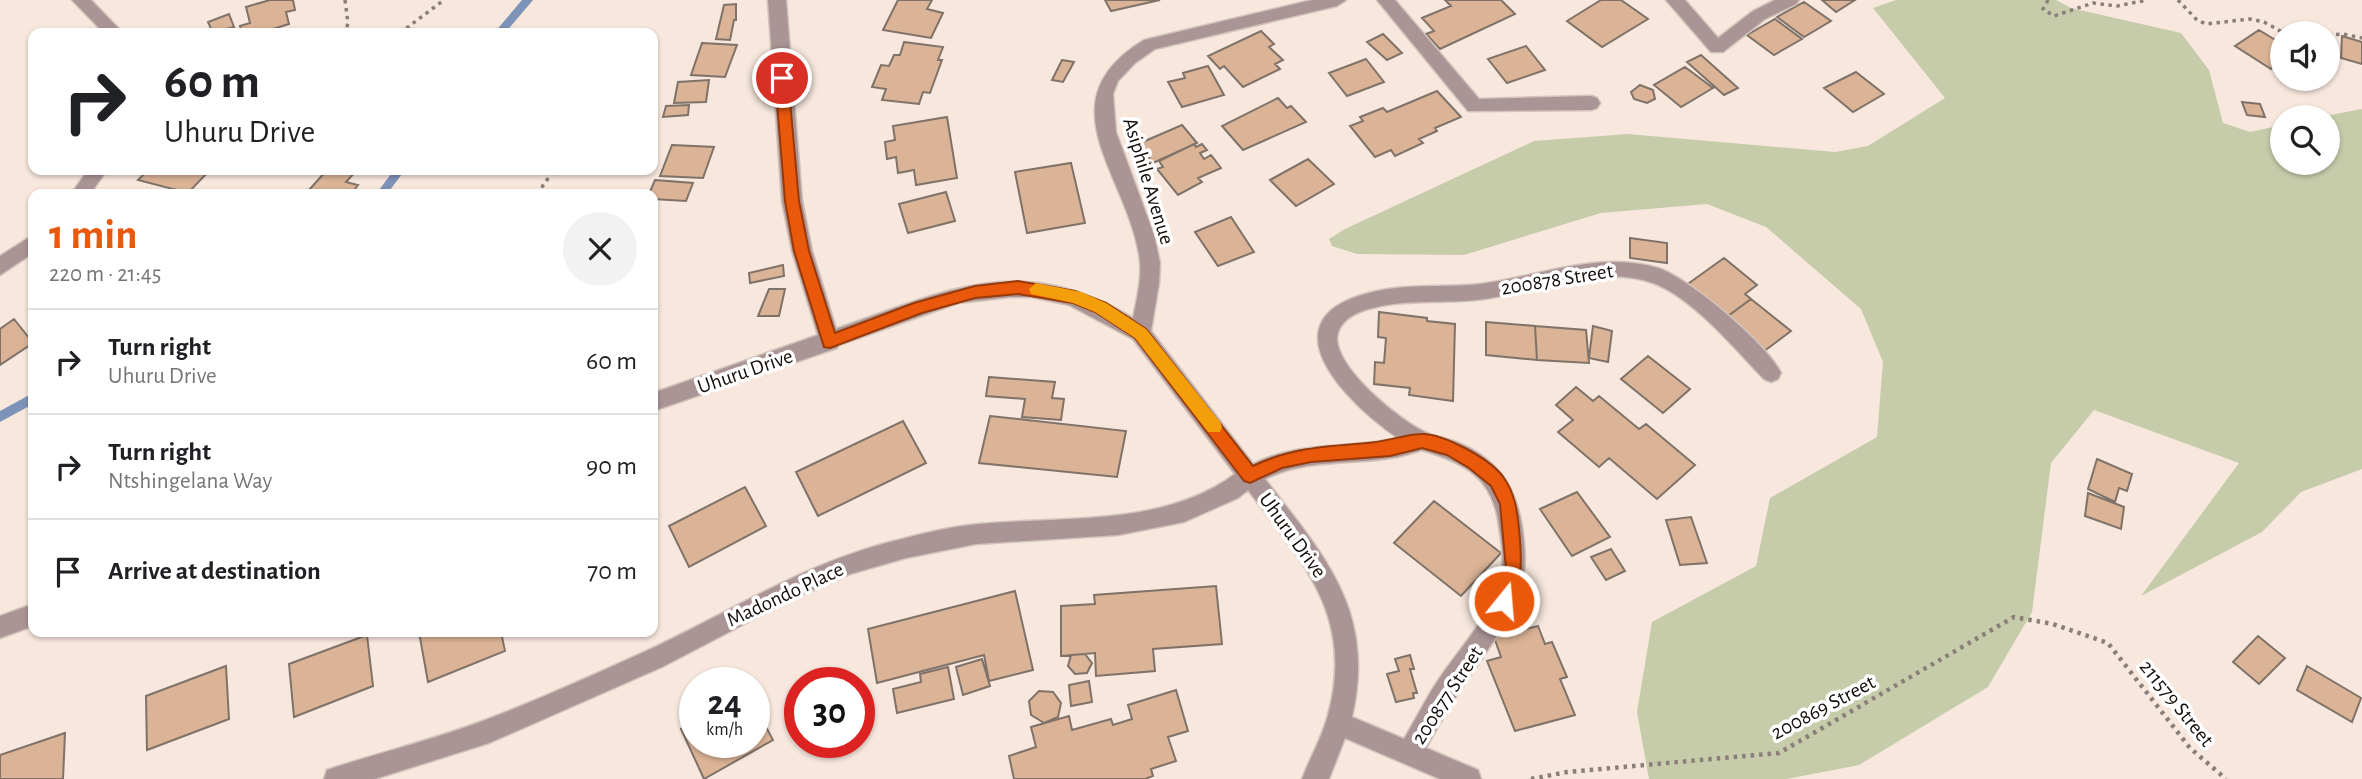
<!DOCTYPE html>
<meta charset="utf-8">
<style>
:root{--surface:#fff;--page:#f2f2f2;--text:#202124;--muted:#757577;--line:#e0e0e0;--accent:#ea580c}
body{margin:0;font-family:"Alegreya Sans",sans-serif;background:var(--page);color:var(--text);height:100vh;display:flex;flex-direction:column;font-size:26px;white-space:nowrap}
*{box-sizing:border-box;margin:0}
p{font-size:23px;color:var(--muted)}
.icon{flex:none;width:38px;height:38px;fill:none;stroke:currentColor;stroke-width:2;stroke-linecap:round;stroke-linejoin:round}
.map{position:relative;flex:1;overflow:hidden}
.details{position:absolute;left:28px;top:189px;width:630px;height:448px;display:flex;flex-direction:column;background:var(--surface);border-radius:14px;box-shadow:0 2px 5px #0004}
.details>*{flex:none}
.top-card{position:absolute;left:28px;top:28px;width:630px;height:147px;border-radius:14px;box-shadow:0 2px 5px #0004;background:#fff;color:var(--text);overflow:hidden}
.tools{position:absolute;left:2270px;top:21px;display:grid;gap:14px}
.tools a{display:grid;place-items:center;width:70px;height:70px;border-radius:50%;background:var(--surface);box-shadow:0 2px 5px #0004;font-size:35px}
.speed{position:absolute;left:679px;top:667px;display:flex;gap:14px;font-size:35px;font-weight:700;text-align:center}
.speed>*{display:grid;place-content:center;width:91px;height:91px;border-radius:50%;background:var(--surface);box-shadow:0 2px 5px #0004;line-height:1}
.speed small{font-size:18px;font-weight:400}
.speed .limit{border:10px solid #d22;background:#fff;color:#111}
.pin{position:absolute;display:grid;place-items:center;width:60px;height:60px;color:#fff;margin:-30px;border:4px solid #fff;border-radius:50%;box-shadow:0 2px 7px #0007}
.me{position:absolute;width:77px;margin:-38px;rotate:17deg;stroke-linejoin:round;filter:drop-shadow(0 0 5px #0008)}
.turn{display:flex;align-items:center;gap:24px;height:147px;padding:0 21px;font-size:32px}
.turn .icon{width:91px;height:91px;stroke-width:2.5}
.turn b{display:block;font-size:49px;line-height:60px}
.round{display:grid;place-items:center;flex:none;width:74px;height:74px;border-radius:37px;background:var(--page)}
.summary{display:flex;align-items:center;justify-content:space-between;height:119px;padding:0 21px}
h1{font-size:42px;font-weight:700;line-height:52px;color:var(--accent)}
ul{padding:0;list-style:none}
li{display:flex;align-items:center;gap:21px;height:105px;padding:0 21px;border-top:2px solid var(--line)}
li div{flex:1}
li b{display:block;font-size:26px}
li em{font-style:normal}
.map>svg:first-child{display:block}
.green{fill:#c6ccaa}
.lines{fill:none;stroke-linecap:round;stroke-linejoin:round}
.stream{fill:#7e93b8;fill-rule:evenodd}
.building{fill:#dbb396;stroke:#7f7268;stroke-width:2}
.minor-casing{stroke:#d3c4bb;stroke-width:3}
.path-far1{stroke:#8a7f78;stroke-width:3.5;stroke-dasharray:3.5 4.5;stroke-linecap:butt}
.path{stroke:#8a7f78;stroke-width:4.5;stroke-dasharray:3.5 5;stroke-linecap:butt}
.minor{fill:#ab9496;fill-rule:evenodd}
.route{fill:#ea580c;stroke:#983908;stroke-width:2}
.slow{fill:#f59e0b}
.labels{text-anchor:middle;stroke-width:7;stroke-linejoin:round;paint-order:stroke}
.street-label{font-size:21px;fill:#130d0a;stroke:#fff}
</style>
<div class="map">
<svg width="2362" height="779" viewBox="0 0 2362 779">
<rect width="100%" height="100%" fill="#f7e7dd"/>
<!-- green -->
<path class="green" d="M1896,0H2056L2071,8L2181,33L2209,70L2223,123L2250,132L2282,125V163H2328V117H2320L2362,109V469L2301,492L2262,532L2141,596L2239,463L2094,410L2051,463L2032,612L1988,687L1859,765L1787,779H1649L1637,712L1652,622L1756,566L1770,498L1877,437L1883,362L1861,309L1766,227L1707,204L1601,213L1464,255L1357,254L1332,246L1329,239L1345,229L1534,141L1628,134L1835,152L1868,146L1945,98L1873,8Z"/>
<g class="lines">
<!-- stream -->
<path class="stream" d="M522,0H533L505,33H494Z
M394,170H405L387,194H376Z
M33,393V404L0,422V411Z"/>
</g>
<!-- building -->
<path class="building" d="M270,0H293L295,10L286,12L289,24L260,33H242L240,26L250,23L246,7Z
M898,0H932L927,9L943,13L931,38L883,30Z
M1105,0H1160L1111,11Z
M1445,0H1501L1515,14L1440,49L1426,34L1434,31L1422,18L1451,6Z
M1601,0H1621L1648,19L1602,47L1567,21Z
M1822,0H1855L1836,12Z
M1804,2L1831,21L1804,37L1777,17Z
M736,4V20H734L730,40L716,39L724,5Z
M229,14L234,27L213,33L208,22Z
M1775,19L1802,39L1774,55L1747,35Z
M2259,30L2282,44V61L2271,69L2235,46Z
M1261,31L1274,44L1269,47L1283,60L1275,64L1280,69L1243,87L1224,66L1220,69L1208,56Z
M1383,34L1402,53L1387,60L1367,42Z
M2342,36L2362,42V64L2341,58Z
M904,42L943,47L938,60H942L930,93L923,92L919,104L882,100L886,89L872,87L881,65L889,66L894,55H900Z
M702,43L737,45L725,77L691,75Z
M1526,46L1545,70L1507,83L1488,59Z
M1701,55L1738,88L1724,95L1687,62Z
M1366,59L1384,82L1347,96L1329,73Z
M1062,60L1074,62L1063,82L1052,80Z
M1208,66L1224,95L1182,107L1168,82L1185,78L1183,73Z
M1685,67L1713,88L1681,107L1654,85Z
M1856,72L1884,94L1853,112L1824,88Z
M709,80L706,102L674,103L678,82Z
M1640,85L1653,90L1655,99L1647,103L1634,99L1631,92Z
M1437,91L1461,117L1435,128L1437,131L1419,139L1423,143L1395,156L1391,150L1375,157L1350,126L1363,121L1360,117L1383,108L1387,112Z
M1278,98L1287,108L1291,106L1306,122L1243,150L1222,126Z
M2242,102L2260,104L2265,117L2247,115Z
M689,105L688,115L663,117L666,106Z
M947,117L957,178L916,185L914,170L898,173L896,157L887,159L885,142L895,140L893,126Z
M1182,125L1197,143L1153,163L1138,144Z
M1194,144L1196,147L1202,144L1207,150L1200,153L1204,159L1211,155L1221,168L1198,178L1202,182L1178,195L1157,169L1163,167L1159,161Z
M672,145L714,147L703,178L660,176Z
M1308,159L1334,184L1296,206L1270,180Z
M1071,163L1085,223L1027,233L1015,172Z
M148,170H210L188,193L138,180Z
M327,170H357L346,182L358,185L351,194H328L309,190Z
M655,180L693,183L686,201L653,199V194H649Z
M946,192L955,221L908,233L899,204Z
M1231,217L1254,252L1218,266L1195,232Z
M1630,238L1667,243V263L1630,258Z
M1724,258L1757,285L1745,294L1751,299L1724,319L1685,286Z
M783,265L784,276L750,283L749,273Z
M769,289H785L779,316H758Z
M1751,299L1791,331L1763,352L1724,319Z
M1379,312L1427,318V321L1455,324L1453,401L1409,395L1410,388L1374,384L1375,362L1384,363L1386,338L1378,337Z
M14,319L33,343L0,365V329Z
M1486,322L1535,326L1537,360L1486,355Z
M1535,326L1586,330L1589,363L1537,360Z
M1593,326L1612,331L1608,362L1589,358Z
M1648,356L1690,389L1663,413L1621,379Z
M989,377L1055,382L1052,398L1064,399L1061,420L1022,417L1025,399L986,396Z
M1576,387L1593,401L1599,396L1639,429L1646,424L1695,465L1657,499L1609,458L1599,467L1558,432L1573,420L1556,405Z
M990,416L1126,431L1117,477L979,463Z
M903,421L926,463L818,516L796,472Z
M2097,459L2132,474L2127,491L2119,488L2115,502L2088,489Z
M745,487L766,526L689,567L669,526Z
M1577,492L1610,537L1572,556L1540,509Z
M2088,493L2124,507L2121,529L2085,516Z
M1434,501L1501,553L1461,596L1394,543Z
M1691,517L1707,563L1680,565L1666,520Z
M1611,549L1625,571L1606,580L1591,557Z
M1216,586L1222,644L1153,649L1155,671L1096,676L1095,653L1061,656V606L1095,604L1094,595Z
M1015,591L1033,670L989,681L984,655L877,683L868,629Z
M1538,626L1545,644L1552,642L1567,677L1560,679L1575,715L1515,731L1487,661L1501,657L1494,637Z
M419,632H501L505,651L428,682Z
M367,635L373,686L294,717L289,664Z
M2258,636L2285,658L2259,684L2233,662Z
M1085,654L1092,663L1087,673L1075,674L1068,666L1071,655Z
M1410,655L1414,669H1410L1417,693H1413L1414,698L1396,702L1387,674L1399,671L1395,659Z
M982,659L990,686L963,695L956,667Z
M226,666L229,719L147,750L146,696Z
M2307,666L2361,698L2352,722L2297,690Z
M948,667L954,699L897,713L893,689L921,682L920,674Z
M1089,681L1092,702L1071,706L1069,685Z
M1176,690L1188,731L1168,737L1176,761L1151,769L1153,776L1145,779H1014L1009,756L1036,747L1031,727L1069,716L1072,730L1111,719L1113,725L1132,719L1128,705Z
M1039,691L1053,692L1061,703L1058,717L1044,723L1031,715L1029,701Z
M754,704L773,740L704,779L681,729L695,721V742H754Z
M65,733L63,779H0V755Z"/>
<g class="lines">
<defs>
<path id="minor" d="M72,0H91L123,33H104Z
M768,0H786L802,201L812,251L836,329C947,290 1022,251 1133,318C1137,298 1143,275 1139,254C1125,172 1044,101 1144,40L1312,0H1346L1337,6L1155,49L1135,63L1118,81L1113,94L1116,132L1154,235L1160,263L1159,283L1151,331L1253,464C1300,440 1349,450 1398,438C1347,403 1263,320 1369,293C1405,283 1443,288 1480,284C1538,277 1599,250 1658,268C1689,278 1767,344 1781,373L1778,379L1771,382L1764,379C1735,349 1692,297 1653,283C1596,263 1532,295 1476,300C1438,304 1397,298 1360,312C1349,316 1338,325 1337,338C1337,370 1401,422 1429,434C1439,438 1450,439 1459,443C1497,459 1516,487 1522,527C1525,549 1527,568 1520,589C1507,627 1482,657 1461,689C1448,708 1437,728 1426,748L1478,770L1481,779H1440L1345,738L1329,779H1302C1310,758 1322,738 1328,715C1355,616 1303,563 1248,490L1238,498L1184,522L1118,535L976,544L906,558L850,574L794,598L662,667L489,743L375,779H324L327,770L336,767C386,751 439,738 488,719C541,699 593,675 644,652C735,610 806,561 906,538C929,532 955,526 979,524C1063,516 1164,527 1235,474L1133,339L1069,305L1032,297H1010L958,303L839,345L837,348L653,411V393L818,335L792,251L782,201ZM1422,450C1465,463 1493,477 1499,526C1501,540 1504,554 1502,568C1496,611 1462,645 1439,679C1426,698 1416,719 1404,739L1352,717C1376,611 1325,557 1265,479C1304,459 1347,465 1390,458C1401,457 1411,453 1422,450Z
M1377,0H1395L1479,99L1591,96L1597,98L1600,103L1597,108L1591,110L1468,111Z
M1666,0H1685L1718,38L1753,11L1775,0H1799L1796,4L1765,19L1723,52H1711Z
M88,170H107L90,194H71Z
M33,235V253L0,275V256Z
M33,604V626L0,638V616Z"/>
</defs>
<!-- minor casing -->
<use href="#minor" class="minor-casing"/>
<!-- path-far1 -->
<path class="path-far1" d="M345,0L348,23L345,33
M2048,0L2043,9L2054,16L2093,3L2117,6L2147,0
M2178,0L2197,20L2206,24L2250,19L2264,22L2284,33
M400,33L444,0
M2328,35L2343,34L2362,38
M537,194L554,170"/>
<!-- path -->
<path class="path" d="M1531,779L1567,772L1779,753L2014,617L2053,624L2108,643L2190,748L2226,779"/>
<!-- minor -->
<use href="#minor" class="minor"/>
</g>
<!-- route -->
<path class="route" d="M782,73L788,78L799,201L809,251L835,333L914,303L975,286L1018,281L1075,291L1106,303L1146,329L1253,466C1290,448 1327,446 1367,443C1385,442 1403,435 1420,434C1442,432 1492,460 1504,478C1515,494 1517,510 1519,529C1522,559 1523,578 1510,607L1504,610L1498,607L1495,601L1506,569L1500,504L1491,486L1469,468L1447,455L1422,448L1390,456L1311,462L1282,468L1250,483L1244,481L1135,338L1095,312L1073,303L1018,294L975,298L922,313L830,348L824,347L794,251L785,201L775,78Z"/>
<!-- slow -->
<path class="slow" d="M1036,283L1081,292L1106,303L1146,329L1220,422L1222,427L1220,432H1208L1135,338L1095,312L1073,303L1031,294L1029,289Z"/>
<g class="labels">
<!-- street labels -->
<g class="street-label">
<text transform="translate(1149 181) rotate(73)" y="7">Asiphile Avenue</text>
<text transform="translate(1557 279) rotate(-9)" y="7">200878 Street</text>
<text transform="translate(745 371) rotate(-19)" y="7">Uhuru Drive</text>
<text transform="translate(1293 535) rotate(54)" y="7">Uhuru Drive</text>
<text transform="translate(785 594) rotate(-25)" y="7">Madondo Place</text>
<text transform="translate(1447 695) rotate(-57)" y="7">200877 Street</text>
<text transform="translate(2177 703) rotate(51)" y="7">211579 Street</text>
<text transform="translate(1823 707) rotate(-28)" y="7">200869 Street</text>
</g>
</g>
</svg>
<div class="tools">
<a><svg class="icon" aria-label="sound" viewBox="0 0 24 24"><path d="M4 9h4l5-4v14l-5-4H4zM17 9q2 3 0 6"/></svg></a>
<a><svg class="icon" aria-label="search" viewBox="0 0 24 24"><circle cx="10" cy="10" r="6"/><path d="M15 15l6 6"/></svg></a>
</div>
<div class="speed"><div>24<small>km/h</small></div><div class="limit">30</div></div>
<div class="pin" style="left:782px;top:78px;background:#d93025"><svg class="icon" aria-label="arrive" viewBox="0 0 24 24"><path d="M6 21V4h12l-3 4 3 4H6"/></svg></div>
<svg class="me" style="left:1504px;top:601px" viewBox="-20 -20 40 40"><circle r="17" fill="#ea580c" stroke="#fff" stroke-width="3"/><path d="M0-11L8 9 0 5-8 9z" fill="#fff"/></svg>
<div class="top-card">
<div class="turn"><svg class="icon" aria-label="right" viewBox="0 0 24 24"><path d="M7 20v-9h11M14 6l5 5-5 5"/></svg><div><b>60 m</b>Uhuru Drive</div></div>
</div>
<section class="details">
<div class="summary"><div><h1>1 min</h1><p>220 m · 21:45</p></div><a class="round"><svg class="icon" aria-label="close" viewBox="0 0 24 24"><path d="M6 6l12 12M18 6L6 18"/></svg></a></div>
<ul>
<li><svg class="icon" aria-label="right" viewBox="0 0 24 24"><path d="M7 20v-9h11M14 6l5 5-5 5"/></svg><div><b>Turn right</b><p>Uhuru Drive</p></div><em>60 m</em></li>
<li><svg class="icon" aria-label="right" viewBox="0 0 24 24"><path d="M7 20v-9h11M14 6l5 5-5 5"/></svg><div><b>Turn right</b><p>Ntshingelana Way</p></div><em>90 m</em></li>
<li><svg class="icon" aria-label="arrive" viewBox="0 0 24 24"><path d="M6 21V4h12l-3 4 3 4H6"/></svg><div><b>Arrive at destination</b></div><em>70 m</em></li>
</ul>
</section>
</div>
